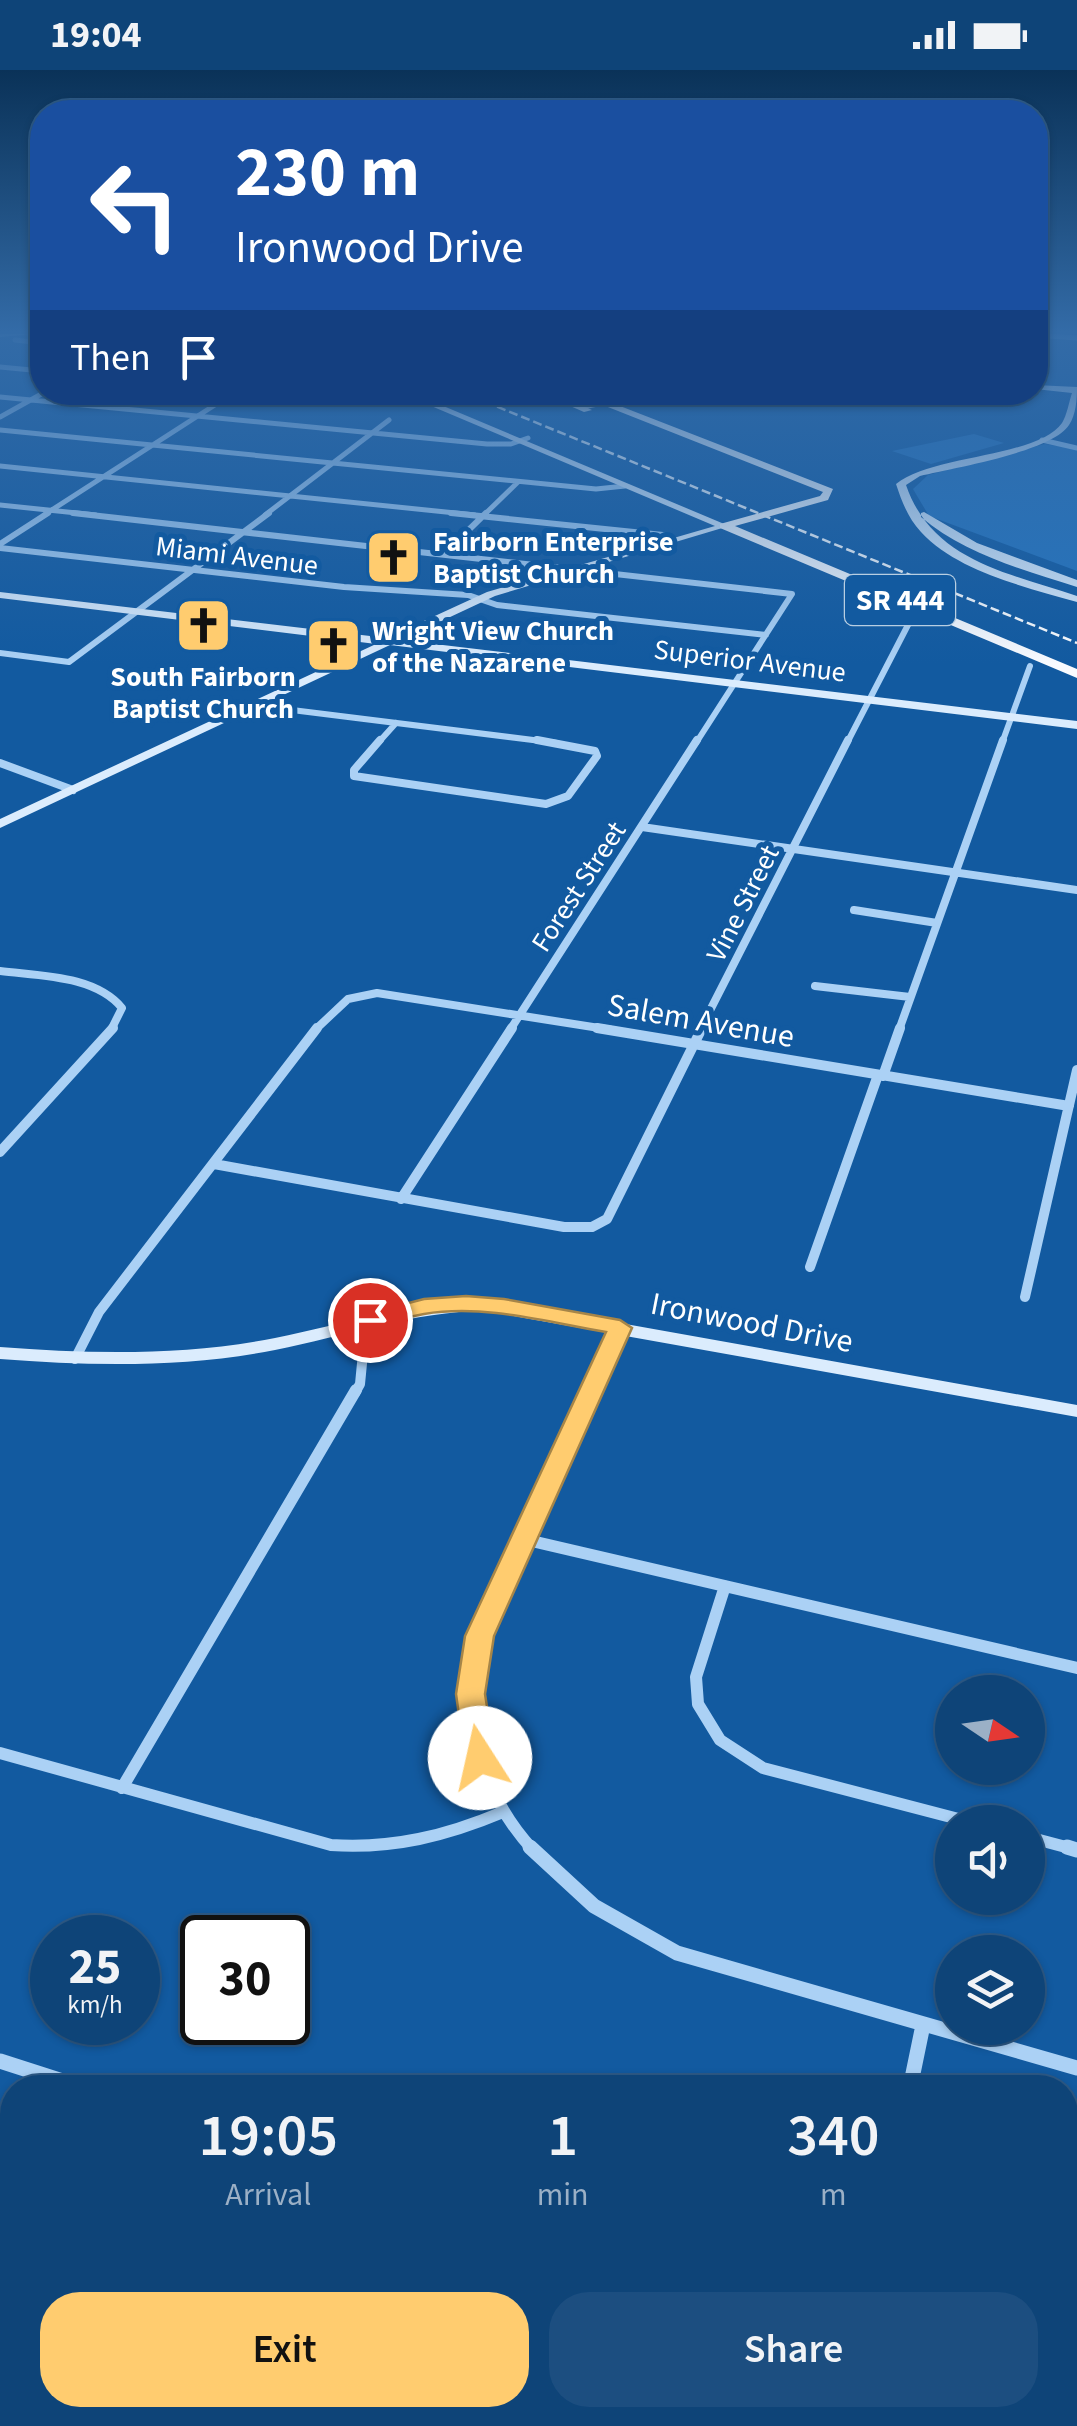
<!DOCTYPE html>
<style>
:root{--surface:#0e4478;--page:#1c4e80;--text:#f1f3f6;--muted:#9bb0c6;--line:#2e5c8a;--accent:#ffcc6f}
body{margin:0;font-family:"Source Sans 3",sans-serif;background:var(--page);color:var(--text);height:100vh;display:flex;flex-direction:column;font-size:38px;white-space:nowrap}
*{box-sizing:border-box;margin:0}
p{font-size:32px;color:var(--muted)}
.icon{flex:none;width:55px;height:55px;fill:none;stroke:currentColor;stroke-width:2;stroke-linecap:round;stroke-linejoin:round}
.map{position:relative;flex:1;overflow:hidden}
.panel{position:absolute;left:0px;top:2005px;width:1078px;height:352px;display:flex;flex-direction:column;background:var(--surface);border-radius:40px 40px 0 0;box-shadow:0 2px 8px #0004,0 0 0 2px var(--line)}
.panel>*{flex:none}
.guide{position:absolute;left:30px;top:30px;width:1018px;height:305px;border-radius:40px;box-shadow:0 2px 8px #0004,0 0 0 2px var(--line);background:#1a4fa0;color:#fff;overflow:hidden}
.needle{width:65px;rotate:103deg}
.buttons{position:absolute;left:935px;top:1605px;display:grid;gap:20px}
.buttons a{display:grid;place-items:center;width:110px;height:110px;border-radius:50%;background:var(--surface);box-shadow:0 2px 8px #0004,0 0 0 2px var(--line);font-size:50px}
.speed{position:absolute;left:30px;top:1845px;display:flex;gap:20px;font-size:50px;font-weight:700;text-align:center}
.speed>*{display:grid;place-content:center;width:130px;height:130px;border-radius:50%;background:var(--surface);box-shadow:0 2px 8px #0004,0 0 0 2px var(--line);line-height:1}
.speed small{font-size:25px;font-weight:400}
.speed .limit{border:5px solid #111;border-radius:15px;background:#fff;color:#111}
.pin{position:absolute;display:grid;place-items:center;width:85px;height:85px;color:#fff;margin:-42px;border:5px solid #fff;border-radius:50%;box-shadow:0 2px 10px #0007}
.me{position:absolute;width:110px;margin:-55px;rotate:350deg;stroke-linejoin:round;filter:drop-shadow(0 0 8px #0008)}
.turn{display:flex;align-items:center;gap:35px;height:210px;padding:0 40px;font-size:45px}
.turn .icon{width:130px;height:130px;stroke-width:2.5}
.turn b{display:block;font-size:70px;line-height:85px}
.then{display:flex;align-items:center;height:95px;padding:0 40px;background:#0003;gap:20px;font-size:38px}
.eta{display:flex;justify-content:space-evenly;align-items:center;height:170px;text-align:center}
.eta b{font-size:60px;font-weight:600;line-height:70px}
.cta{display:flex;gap:20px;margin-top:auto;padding:20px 40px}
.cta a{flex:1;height:115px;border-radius:40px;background:var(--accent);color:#111;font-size:40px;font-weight:600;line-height:115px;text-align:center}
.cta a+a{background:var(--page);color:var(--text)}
.status{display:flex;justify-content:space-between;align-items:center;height:70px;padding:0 50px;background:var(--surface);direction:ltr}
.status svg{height:28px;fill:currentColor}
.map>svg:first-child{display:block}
.green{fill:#2574be}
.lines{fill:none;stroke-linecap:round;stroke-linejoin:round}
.street-far5{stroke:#abd1f5;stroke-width:5}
.street-far4{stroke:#abd1f5;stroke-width:6}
.street-far3{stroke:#abd1f5;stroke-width:8}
.street-far2{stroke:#abd1f5;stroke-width:10}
.street-far1{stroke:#abd1f5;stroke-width:12}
.street{stroke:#abd1f5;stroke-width:15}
.secondary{fill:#dbecfd;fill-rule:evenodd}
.primary{fill:#f9fbff;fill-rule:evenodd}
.rail{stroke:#fff;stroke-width:2.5;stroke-dasharray:9 4;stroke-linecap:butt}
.route{fill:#ffcc6f;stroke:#a68548;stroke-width:2.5}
.labels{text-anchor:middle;stroke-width:10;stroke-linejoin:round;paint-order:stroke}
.far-poi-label{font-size:28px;font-weight:bold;fill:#fff;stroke:#125aa0;text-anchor:start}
.far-street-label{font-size:28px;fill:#fff;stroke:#125aa0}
.shield{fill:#125aa0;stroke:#b8cee2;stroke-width:2.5}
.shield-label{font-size:30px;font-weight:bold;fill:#fff}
.street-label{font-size:32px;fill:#fff;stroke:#125aa0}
</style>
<div class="status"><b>19:04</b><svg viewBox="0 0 49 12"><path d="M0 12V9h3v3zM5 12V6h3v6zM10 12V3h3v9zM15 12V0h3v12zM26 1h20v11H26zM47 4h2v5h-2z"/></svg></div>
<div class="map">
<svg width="1077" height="2356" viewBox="0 0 1077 2356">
<rect width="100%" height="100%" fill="#125aa0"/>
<!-- green -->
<path class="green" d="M974,364L1004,373L931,394L892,381Z
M1045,374L1077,379V501L929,446L913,419L928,405Z"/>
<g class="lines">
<!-- street-far5 -->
<path class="street-far5" d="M1035,265L1077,268
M15,270L42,273
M0,297L42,301
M275,322L393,334L438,330
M0,327L487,374H511L528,368
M0,347L45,322
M0,360L596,419L625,416
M1042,370L1077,378
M0,396L475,445
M0,435L96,445
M44,445L235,322
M265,445L389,350
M484,445L518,412"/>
<!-- street-far4 -->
<path class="street-far4" d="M73,443L792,524L696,673
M451,443L663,465
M0,474L48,443
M0,478L344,517L468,525L497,535L766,565
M445,483L486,443
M0,583L69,592L269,443
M265,630L292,640L557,673
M378,673L396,653
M847,673L909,553L940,538
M1002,673L1030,596"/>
<!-- street-far3 -->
<path class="street-far3" d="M380,670L354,700V706L546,734L568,726L597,686L595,681L537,670
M0,693L73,720
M642,757L1077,820
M854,840L937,853
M0,901C39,906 95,905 122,938L111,960
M815,916L910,927
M315,960L348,929L377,923L612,960
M510,960L697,670
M700,960L848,670
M899,960L1003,670"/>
<!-- street-far2 -->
<path class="street-far2" d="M597,958L1069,1036
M883,1006L900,958
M0,1082L113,958
M214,1094L564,1157H592L607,1149L702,958
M401,1129L512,958
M810,1197L878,1005
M1025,1227L1077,1000
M343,1256L363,1283L360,1314L355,1323
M75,1289L99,1242L317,958
M590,1323L620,1258"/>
<!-- street-far1 -->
<path class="street-far1" d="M523,1469L1077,1598
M725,1516L696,1607L698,1634L720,1670L763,1698L970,1752
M0,1683L331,1775C393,1779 446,1766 503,1742
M122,1718L356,1320
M1028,1767L1077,1780
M533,1780C483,1726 458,1645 478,1573C489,1536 508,1502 524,1467C546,1418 569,1369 591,1320"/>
<!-- street -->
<path class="street" d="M530,1777L594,1836L677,1883L1077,1998
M1067,1777L1077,1780
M0,1991L84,2018
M910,2018L923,1955
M1065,2330L1077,2334
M841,2356L844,2345"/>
<!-- secondary -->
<path class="secondary" d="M0,264H33L0,267Z
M1035,315L1077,317C1077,329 1076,345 1069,355C1052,382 952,398 920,406L906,415C932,491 1009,503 1077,526V532C1026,517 958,502 921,462C908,448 902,432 896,414C932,385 1039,387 1062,353C1067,345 1069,332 1072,323L1035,319Z
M398,322H410L729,456L495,526L401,570L1077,651V659L390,575L0,758V749L376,574L0,528V522L387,568L487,522L715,456Z
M645,322H663L582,340L578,338Z
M924,442L977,473L1077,510V517C1025,501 963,483 921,447V443Z
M486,1229L1077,1335V1347L486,1241C413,1241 346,1266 275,1280C184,1298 92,1296 0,1289V1277C92,1284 184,1286 275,1268C346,1254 413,1230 486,1229Z"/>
<!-- primary -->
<path class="primary" d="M538,322H552L592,340L584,342Z
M570,322H584L833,419L828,430L735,456L1077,599V608L720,458V454L820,426L823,422Z"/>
<!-- rail -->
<path class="rail" d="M461,322L1077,573"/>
</g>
<!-- sky -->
<linearGradient id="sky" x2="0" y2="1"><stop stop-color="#0a3258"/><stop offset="0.44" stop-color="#336ba7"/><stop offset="1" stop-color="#336ba7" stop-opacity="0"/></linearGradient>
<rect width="1077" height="594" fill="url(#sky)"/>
<!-- route -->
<path class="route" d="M466,1226L504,1229L620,1250L632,1258L494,1566L485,1624L495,1688L491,1696L480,1700L469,1696L465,1688L456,1624L465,1566L606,1262C547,1252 485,1234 424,1244C406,1247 388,1253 370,1257L358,1250L362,1245L424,1229Z"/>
<!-- icons -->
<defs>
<symbol id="church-square" viewBox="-11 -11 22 22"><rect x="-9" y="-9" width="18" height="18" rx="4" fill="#ffcc6f" stroke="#125aa0"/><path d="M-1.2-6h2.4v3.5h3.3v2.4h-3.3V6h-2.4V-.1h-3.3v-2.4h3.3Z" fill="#111"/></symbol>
</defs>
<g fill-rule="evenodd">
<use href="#church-square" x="362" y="456" width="63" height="63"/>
<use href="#church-square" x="172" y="524" width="63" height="63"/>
<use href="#church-square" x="302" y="544" width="63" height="63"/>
</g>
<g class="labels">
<!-- far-poi labels -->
<g class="far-poi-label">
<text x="433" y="481">Fairborn Enterprise<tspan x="433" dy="32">Baptist Church</tspan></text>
<text x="372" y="570">Wright View Church<tspan x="372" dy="32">of the Nazarene</tspan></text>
<text x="203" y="616" text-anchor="middle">South Fairborn<tspan x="203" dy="32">Baptist Church</tspan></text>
</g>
<!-- far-street labels -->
<g class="far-street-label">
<text transform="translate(237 485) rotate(7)" y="10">Miami Avenue</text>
<text transform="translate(750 590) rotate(7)" y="10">Superior Avenue</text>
<text transform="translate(578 816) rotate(-57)" y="10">Forest Street</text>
<text transform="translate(742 833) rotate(-63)" y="10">Vine Street</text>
</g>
<!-- shield labels -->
<rect class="shield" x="845" y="505" width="110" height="50" rx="8"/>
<g class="shield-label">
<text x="900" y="540">SR 444</text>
</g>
<!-- street labels -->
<g class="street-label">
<text transform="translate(701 950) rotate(10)" y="11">Salem Avenue</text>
<text transform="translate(752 1252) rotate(11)" y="11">Ironwood Drive</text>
</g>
</g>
</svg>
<div class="buttons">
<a><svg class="needle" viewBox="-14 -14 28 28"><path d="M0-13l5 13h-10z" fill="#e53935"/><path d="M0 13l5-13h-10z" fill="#9bb0c6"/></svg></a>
<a><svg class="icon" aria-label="sound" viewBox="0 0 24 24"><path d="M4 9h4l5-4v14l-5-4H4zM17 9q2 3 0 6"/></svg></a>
<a><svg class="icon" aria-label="layers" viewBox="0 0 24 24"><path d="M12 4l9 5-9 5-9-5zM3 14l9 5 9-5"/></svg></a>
</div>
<div class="speed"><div>25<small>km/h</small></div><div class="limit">30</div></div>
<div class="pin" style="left:370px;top:1250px;background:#d93025"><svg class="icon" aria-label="arrive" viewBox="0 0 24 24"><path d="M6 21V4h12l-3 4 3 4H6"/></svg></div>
<svg class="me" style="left:480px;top:1688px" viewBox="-20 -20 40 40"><circle r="19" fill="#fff"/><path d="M0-13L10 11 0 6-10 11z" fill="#ffcc6f"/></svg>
<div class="guide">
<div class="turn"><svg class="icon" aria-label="left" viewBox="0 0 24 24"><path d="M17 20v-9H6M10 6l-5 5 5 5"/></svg><div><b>230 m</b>Ironwood Drive</div></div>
<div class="then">Then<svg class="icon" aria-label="arrive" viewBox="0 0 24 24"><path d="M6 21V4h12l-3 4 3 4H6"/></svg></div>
</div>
<section class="panel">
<div class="eta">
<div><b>19:05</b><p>Arrival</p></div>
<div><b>1</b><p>min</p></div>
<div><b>340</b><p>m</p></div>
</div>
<div class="cta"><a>Exit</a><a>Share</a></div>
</section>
</div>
